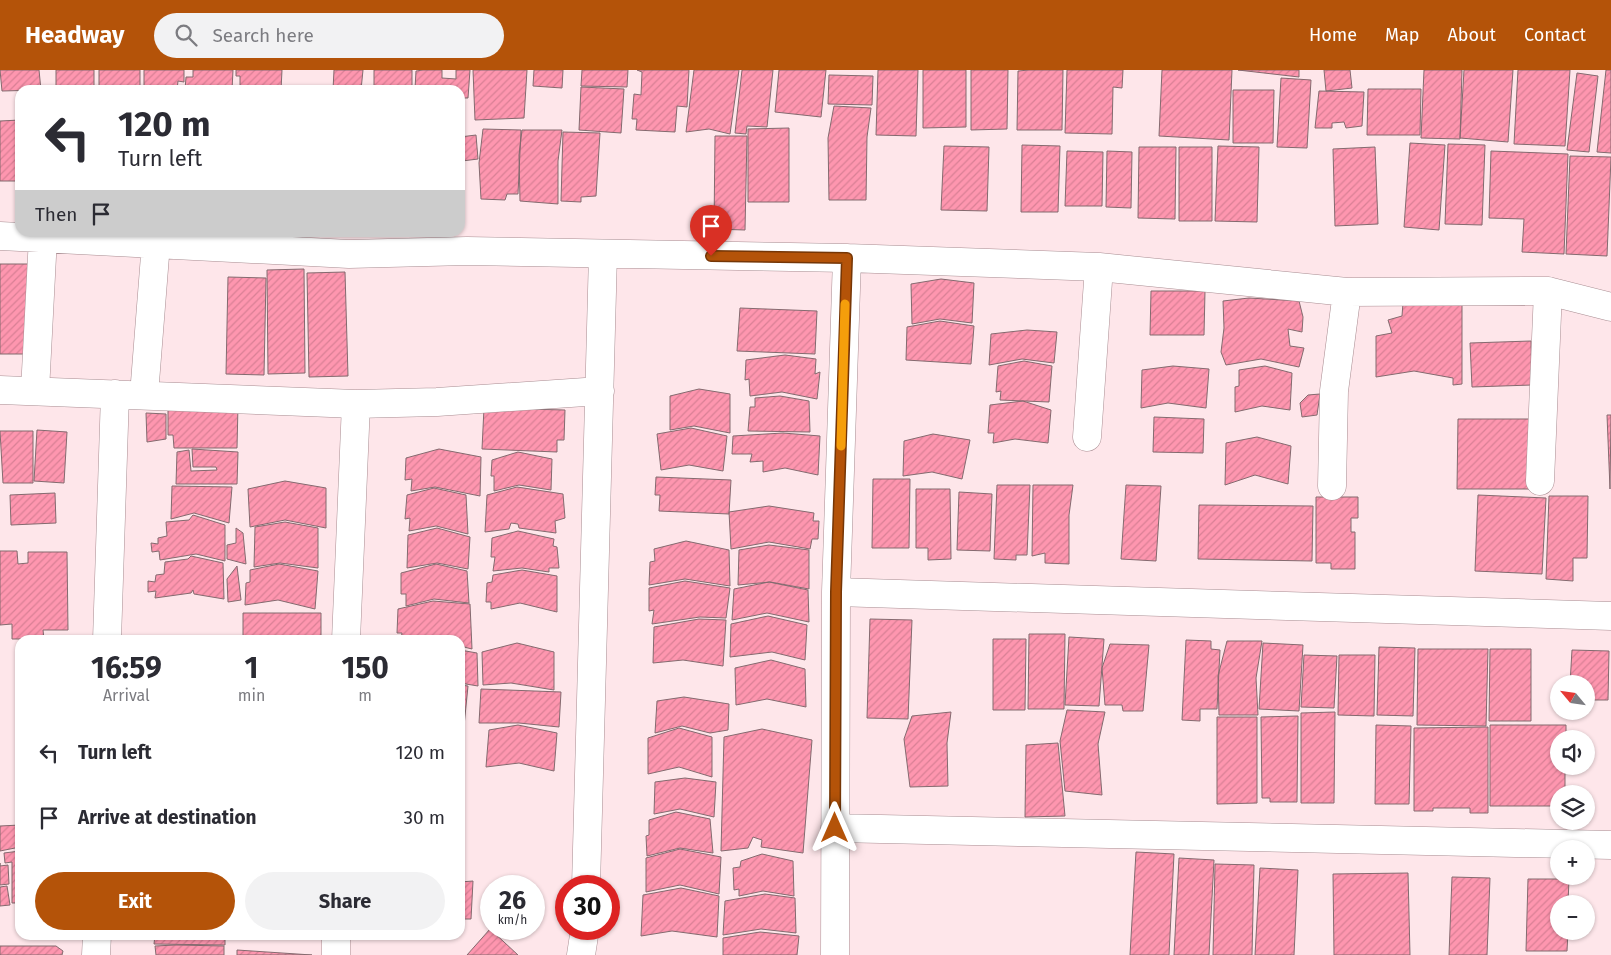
<!DOCTYPE html>
<meta charset="utf-8">
<style>
:root{--surface:#fff;--page:#f2f2f3;--text:#2b2b33;--muted:#7c7c81;--accent:#b45309}
body{margin:0;font-family:"Fira Sans",sans-serif;background:var(--page);color:var(--text);height:100vh;display:flex;flex-direction:column;font-size:19px;white-space:nowrap}
*{box-sizing:border-box;margin:0}
p{font-size:16px;color:var(--muted)}
.icon{flex:none;width:28px;height:28px;fill:none;stroke:currentColor;stroke-width:2;stroke-linecap:round;stroke-linejoin:round}
.map{position:relative;flex:1;overflow:hidden}
.panel{position:absolute;left:15px;top:565px;width:450px;height:305px;display:flex;flex-direction:column;background:var(--surface);border-radius:15px;box-shadow:0 1px 4px #0004}
.panel>*{flex:none}
.guide{position:absolute;left:15px;top:15px;width:450px;height:152px;border-radius:15px;box-shadow:0 1px 4px #0004;background:#fff;color:var(--text);overflow:hidden}
.needle{width:32px;rotate:299deg}
.controls{position:absolute;left:1550px;top:605px;display:grid;gap:10px}
.controls a{display:grid;place-items:center;width:45px;height:45px;border-radius:50%;background:var(--surface);box-shadow:0 1px 4px #0004;font-size:25px}
.speed{position:absolute;left:480px;top:805px;display:flex;gap:10px;font-size:25px;font-weight:700;text-align:center}
.speed>*{display:grid;place-content:center;width:65px;height:65px;border-radius:50%;background:var(--surface);box-shadow:0 1px 4px #0004;line-height:1}
.speed small{font-size:12px;font-weight:400}
.speed .limit{border:8px solid #d22;background:#fff;color:#111}
.pin{position:absolute;display:grid;place-items:center;width:42px;height:42px;color:#fff;margin:-51px -21px;border-radius:50% 50% 50% 0;rotate:-45deg;box-shadow:0 0 5px #0007}
.pin .icon{rotate:45deg}
.me{position:absolute;width:55px;margin:-28px;rotate:0deg;stroke-linejoin:round;filter:drop-shadow(0 0 4px #0008)}
.turn{display:flex;align-items:center;gap:18px;height:105px;padding:0 20px;font-size:22px}
.turn .icon{width:65px;height:65px;stroke-width:2.5}
.turn b{display:block;font-size:35px;line-height:42px}
.then{display:flex;align-items:center;height:48px;padding:0 20px;background:#0003;gap:10px;font-size:19px}
.eta{display:flex;justify-content:space-evenly;align-items:center;height:85px;text-align:center}
.eta b{font-size:30px;font-weight:700;line-height:35px}
.button{display:flex;gap:10px;margin-top:auto;padding:10px 20px}
.button a{flex:1;height:58px;border-radius:30px;background:var(--accent);color:#fff;font-size:20px;font-weight:700;line-height:58px;text-align:center}
.button a+a{background:var(--page);color:var(--text)}
ul{padding:0;list-style:none}
li{display:flex;align-items:center;gap:15px;height:65px;padding:0 20px}
li div{flex:1}
li b{display:block;font-size:19px}
li em{font-style:normal}
header{display:flex;align-items:center;gap:30px;box-sizing:border-box;height:70px;padding:0 25px;background:var(--accent);color:#fff}
header strong{font-size:24px}
nav{display:flex;gap:28px;margin-inline-start:auto;font-size:18px}
.search{width:350px;height:45px;background:var(--page);display:flex;align-items:center;gap:12px;box-sizing:border-box;padding:0 18px;border-radius:28px;color:var(--muted);font-size:19px}
.map>svg:first-child{display:block}
.building{fill:url(#building-hatch);stroke:#846a6f}
.lines{fill:none;stroke-linecap:round;stroke-linejoin:round}
.street-casing{stroke:#a98d92;stroke-width:29}
.street{stroke:#fff;stroke-width:28}
.route-casing{stroke:#753606;stroke-width:12}
.route{stroke:#b45309;stroke-width:9}
.slow{stroke:#f59e0b;stroke-width:9}
</style>
<header>
<strong>Headway</strong>
<div class="search"><svg class="icon" aria-label="search" viewBox="0 0 24 24"><circle cx="10" cy="10" r="6"/><path d="M15 15l6 6"/></svg>Search here</div>
<nav><a>Home</a><a>Map</a><a>About</a><a>Contact</a></nav>
</header>
<div class="map">
<svg width="1611" height="885" viewBox="0 0 1611 885">
<defs>
<pattern id="building-hatch" width="6" height="6" patternUnits="userSpaceOnUse" patternTransform="scale(1.25)"><rect width="6" height="6" fill="#fe96af"/><path d="M-1 1l2-2M0 6l6-6M5 7l2-2" fill="none" stroke="#d98095"/></pattern>
</defs>
<rect width="100%" height="100%" fill="#fee6ea"/>
<!-- building -->
<path class="building" d="M0,0H39L41,20L2,21Z
M56,0H94V20H56Z
M99,0H140V20H99Z
M144,0H184V12L178,11L177,20H144Z
M193,0H233L232,20H185L186,7H193Z
M236,0H282L281,20H240V6H236Z
M334,0H363L361,20H333Z
M374,0H412V20H374Z
M423,0H442V8L456,9V0H470L468,28H460V20L415,19L416,1Z
M473,0H527L524,48L475,50Z
M534,0H563L562,18L533,16Z
M582,0H628L627,17L581,16Z
M637,0H689L687,37L677,36L675,62L636,60L637,49H632L634,24L641,25L642,2Z
M694,0H739L730,64L709,59L686,62Z
M742,0H773L767,57L747,56L746,64L735,63Z
M779,0H826L821,47L775,42Z
M878,0H918L916,66L876,65Z
M923,0H966V57L923,58Z
M971,0H1008L1007,59L971,60Z
M1029,0H1063L1062,60H1017L1018,1Z
M1067,0H1123L1122,18L1113,17L1112,64L1065,63Z
M1162,0H1232L1229,70L1159,66Z
M1238,0H1299V7Z
M1324,0H1350L1352,18L1326,21Z
M1424,0H1462L1460,69L1421,68Z
M1464,0H1513L1508,72L1460,68Z
M1518,0H1570L1565,76L1514,74Z
M1606,0H1611V83L1597,82Z
M1577,3L1598,6L1589,82L1567,80Z
M829,5L873,6L872,35L828,34Z
M1281,8L1311,10L1307,78L1277,77Z
M581,17L624,19L621,63L579,60Z
M1368,19H1421L1420,65H1367Z
M1233,20H1274L1273,73H1233Z
M1319,21L1364,22L1362,56L1346,58L1344,52L1332,53V58H1315Z
M834,36L871,38L867,67L866,130H829L828,68Z
M20,50V111H0V51Z
M789,58V132H748V59Z
M483,59L521,60L518,124H507L505,130L481,129L479,93Z
M522,60H562L558,91V134L520,131L519,85Z
M563,62L600,63L596,126L581,127V132L561,131Z
M476,65L478,89L462,91L460,67Z
M715,66H747L745,160L714,159Z
M1410,73L1445,75L1439,160L1404,157Z
M1448,74L1485,75L1482,155L1445,154Z
M1022,75L1060,76L1058,142H1021Z
M944,76L989,77L987,141L941,140Z
M1218,76L1259,77L1257,152L1215,151Z
M1139,77H1176L1175,149L1138,148Z
M1179,77H1212V151H1179Z
M1375,77L1378,154L1335,156L1333,79Z
M1067,81L1103,82L1102,136H1065Z
M1107,81L1132,82L1131,138L1106,137Z
M1491,81L1568,84L1564,184L1522,182L1524,149L1489,148Z
M1570,86L1611,87L1607,186L1566,184Z
M0,194H30V284H0Z
M304,199L305,303L268,304L267,200Z
M345,202L348,306L309,307L307,203Z
M228,207L266,208L264,305L226,304Z
M941,209L974,213L972,253L940,249L912,254L911,214Z
M1151,221H1205L1204,265H1150Z
M1249,228L1299,231L1303,247L1302,262L1288,259L1290,276L1304,278L1299,297L1261,289L1226,295L1221,282L1224,258L1223,231Z
M1462,232V314L1453,315V308L1414,301L1376,307V266L1392,263L1388,250L1402,246L1403,233Z
M740,238L817,241L815,284L737,281Z
M940,251L974,256L971,294L906,290L907,257Z
M1027,260L1057,262L1054,293L1022,289L989,295L991,264Z
M1531,271L1532,315L1472,317L1470,273Z
M785,285L816,289L815,304L820,302L817,329L782,322L750,326L749,309L745,310L746,290Z
M1024,291L1052,296L1049,332L1000,330L1001,321L996,322L998,296Z
M1173,296L1209,299L1206,338L1168,333L1141,338L1142,300Z
M1265,296L1292,303L1290,340L1262,336L1235,342V317L1239,316V300Z
M699,319L730,324V363L694,356L670,360V326Z
M1320,324L1317,345L1302,347L1300,333L1308,325Z
M780,326L809,331L810,362L748,361L750,337H755V328Z
M1023,331L1051,340L1048,373L1015,369L993,373L994,363H988L990,335Z
M238,335L237,378H174L173,365H168V340Z
M484,338L565,340L564,370H557V382L482,379Z
M146,343L166,344V369L147,372Z
M1607,345H1611L1610,419Z
M1154,347L1204,349L1203,383L1153,382Z
M1458,349H1537V419H1457Z
M691,358L727,366L723,401L689,395L661,400L657,364Z
M37,360L67,362L64,413L34,411Z
M0,361H33V413H3Z
M783,363L820,366L818,405L785,398L763,402V391L750,392L752,384H732L733,366Z
M933,364L970,370L962,409L932,402L903,406L904,371Z
M1257,367L1291,376L1288,414L1255,405L1225,415L1226,373Z
M192,379L238,382L237,414H176L177,382L189,380L191,401L217,400L216,397H193Z
M439,379L481,387L480,426L435,417L411,421L412,409L405,410L406,388Z
M518,382L552,389L551,420L519,415L494,421V406H491L492,390Z
M656,407L731,410L729,444L659,441L660,425H655Z
M873,409H910L909,478H872Z
M285,411L326,418V458L285,450L250,457L248,419Z
M997,415H1030L1027,485H1016V490L994,489Z
M1033,415H1073L1069,445V494L1045,493V483L1032,486Z
M1126,415L1161,416L1156,491L1121,489Z
M172,416L232,417L229,453L194,443L171,449Z
M517,417L563,424L565,448L555,451L556,463L519,458L518,454L511,453L509,459L485,462L487,425Z
M434,418L466,425L468,464L436,456L409,461L410,448L405,449L407,425Z
M916,419H950L951,489L928,490V478H916Z
M959,422L992,424L990,481L957,480Z
M55,423L56,453L11,455L10,425Z
M1478,425L1546,428L1542,504L1475,501Z
M1549,426H1588L1587,488H1573V511L1546,509Z
M1316,427H1358V448H1351V462H1355V499H1331V493H1316Z
M1199,435L1313,436L1312,491L1198,489Z
M769,436L814,443L813,451H819L818,469H812L810,479L769,472L731,479L729,442Z
M193,445L225,455V491L196,484L160,490L159,481L152,482L151,473L158,474V468L167,466L166,452L189,450Z
M285,452L318,458V498L280,493L254,497L255,457Z
M236,458L243,463L246,494L227,489V475L236,473Z
M437,458L470,467L468,499L437,493L407,498L408,465Z
M518,461L554,469L553,476L557,477L559,498H549V502L522,498L493,501L495,487H491L492,468Z
M686,471L729,480L730,516L685,509L649,515L650,492L655,491L654,479Z
M769,475L809,480V519L770,512L738,515L739,480Z
M0,481H17L18,494L28,493V482H67L68,560H43L44,569H12V554L0,555Z
M191,486L223,493L224,529L194,524L193,520L191,523L155,528L156,521L148,522V511L155,512L156,505L164,504L165,492L188,489Z
M279,494L318,501L315,539L278,530L245,535L246,513L250,512V500Z
M436,494L467,501L469,533L434,529L406,536V524H401V503Z
M237,496L241,530L228,532L227,509Z
M522,500L557,506V542L520,533L491,539V532H486L487,513L492,512L493,505Z
M685,511L730,518L726,548L700,547L652,554L654,540L649,541V518Z
M769,512L808,520L809,552L767,543L732,550L734,519Z
M433,531L470,534L472,579L460,576V570H401L402,563H397L398,539Z
M243,543H321V570H243Z
M768,546L807,555L805,590L772,582L730,587L731,554Z
M699,549L726,550L723,596L683,590L653,593L654,557Z
M870,549L912,550L908,649L867,648Z
M1029,564H1065L1064,639H1028Z
M196,567L217,570H176Z
M1069,567L1104,569L1099,636L1065,635Z
M993,569H1026L1025,640H993Z
M1186,570L1211,571V579L1220,580L1217,639H1200V651L1182,650Z
M1227,571H1262L1256,608L1258,645H1219L1218,606Z
M517,573L554,582V620L511,613L483,615L482,582Z
M1263,573L1303,575L1299,641L1259,639Z
M1110,574L1149,575L1143,641H1123L1122,635H1105L1102,598Z
M1379,577L1415,578L1413,646L1377,645Z
M1418,579H1488L1486,656L1417,655Z
M1490,579H1531V651H1489Z
M460,580L477,583L478,616L460,613Z
M1572,580L1609,581L1608,630H1588L1586,635V614H1570Z
M1304,585L1337,586L1334,638L1301,637Z
M1339,585H1375L1374,646L1338,645Z
M771,590L805,599L806,637L767,629L736,635L735,598Z
M460,615L468,616L464,656H460Z
M481,619L561,622L559,657L519,653H479Z
M684,627L729,634L728,660L710,663L682,656L655,663L657,631Z
M1067,640L1105,642L1098,674L1102,725L1065,721L1060,671Z
M951,642L947,673L948,716L910,717L904,669L912,646Z
M1335,642L1334,733H1301V643Z
M1298,646L1297,732H1270V728H1262L1261,647Z
M1217,647H1257V733L1217,734Z
M518,655L557,663L554,701L519,693L486,697L489,660Z
M1376,655L1411,656L1409,734H1375Z
M1490,655H1566V669H1559V696H1565V724H1559V736H1490Z
M1488,657V743H1470V738H1433V741H1414V658Z
M679,658L712,667V707L679,697L648,704V668Z
M762,659L812,670L803,783L761,777L762,770L753,767L748,778L721,781L724,667Z
M1058,673L1065,746L1025,747L1026,675Z
M685,708L716,712L714,747L680,739L654,744L655,712Z
M676,742L710,749L713,783L680,778L647,786L646,766L649,765V750Z
M20,755V777L0,781V756Z
M680,779L721,787L719,824L680,815L646,822V788Z
M20,781V833H12V792L5,793L4,783Z
M1136,782L1174,784L1169,885H1130Z
M762,784L793,791L794,826L763,821L739,826V819L734,820L733,798L740,797L741,791Z
M1179,788L1214,790L1209,885H1174Z
M0,793V796L8,795L9,814L0,815Z
M1215,794L1254,795L1252,885H1213Z
M1260,798L1298,800L1294,885H1255Z
M1408,803L1410,885H1334L1333,804Z
M1452,807L1490,808L1487,885H1449Z
M1528,809H1569L1568,834H1559V861H1568L1567,881H1526Z
M473,811L471,849H460V812Z
M7,816L10,835L0,836V817Z
M681,818L719,826L717,867L672,861L641,866L643,825Z
M765,824L795,828L796,863L761,859L723,865L725,831Z
M490,859L518,885H467Z
M760,862L799,866L797,885H723V868Z
M155,865H225V875L154,874Z
M176,875L224,876V885H156L155,876Z
M0,876H56L63,881L62,885H0Z
M237,880L312,885H237Z"/>
<g class="lines">
<defs>
<path id="street" d="M0,166L349,184L467,181L847,188L1099,197L1347,222L1548,221L1611,237
M0,320L356,334L437,332L600,321
M35,321L43,167
M144,325L156,173
M1087,367L1099,197
M1540,411L1548,221
M1332,416L1334,321L1347,222
M836,522L1611,546
M107,570L115,324
M346,570L356,334
M835,758L1611,775
M586,816L603,184
M96,885L97,865
M336,885V865
M581,885L585,859
M835,885L836,522L847,188"/>
</defs>
<!-- street casing -->
<use href="#street" class="street-casing"/>
<!-- street -->
<use href="#street" class="street"/>
</g>
<g class="lines">
<defs>
<path id="route" d="M711,186L847,188L836,522L835,758"/>
</defs>
<!-- route casing -->
<use href="#route" class="route-casing"/>
<!-- route -->
<use href="#route" class="route"/>
<!-- slow -->
<path class="slow" d="M841,376L845,234"/>
</g>
</svg>
<div class="controls">
<a><svg class="needle" viewBox="-14 -14 28 28"><path d="M0-13l5 13h-10z" fill="#e53935"/><path d="M0 13l5-13h-10z" fill="#7c7c81"/></svg></a>
<a><svg class="icon" aria-label="sound" viewBox="0 0 24 24"><path d="M4 9h4l5-4v14l-5-4H4zM17 9q2 3 0 6"/></svg></a>
<a><svg class="icon" aria-label="layers" viewBox="0 0 24 24"><path d="M12 4l9 5-9 5-9-5zM3 14l9 5 9-5"/></svg></a>
<a>+</a>
<a>−</a>
</div>
<div class="speed"><div>26<small>km/h</small></div><div class="limit">30</div></div>
<div class="pin" style="left:711px;top:186px;background:#d93025"><svg class="icon" aria-label="arrive" viewBox="0 0 24 24"><path d="M6 21V4h12l-3 4 3 4H6"/></svg></div>
<svg class="me" style="left:835px;top:758px" viewBox="-20 -20 40 40"><path d="M0-17L14 15 0 8-14 15z" fill="#b45309" stroke="#fff" stroke-width="4"/></svg>
<div class="guide">
<div class="turn"><svg class="icon" aria-label="left" viewBox="0 0 24 24"><path d="M17 20v-9H6M10 6l-5 5 5 5"/></svg><div><b>120 m</b>Turn left</div></div>
<div class="then">Then<svg class="icon" aria-label="arrive" viewBox="0 0 24 24"><path d="M6 21V4h12l-3 4 3 4H6"/></svg></div>
</div>
<section class="panel">
<div class="eta">
<div><b>16:59</b><p>Arrival</p></div>
<div><b>1</b><p>min</p></div>
<div><b>150</b><p>m</p></div>
</div>
<ul>
<li><svg class="icon" aria-label="left" viewBox="0 0 24 24"><path d="M17 20v-9H6M10 6l-5 5 5 5"/></svg><div><b>Turn left</b></div><em>120 m</em></li>
<li><svg class="icon" aria-label="arrive" viewBox="0 0 24 24"><path d="M6 21V4h12l-3 4 3 4H6"/></svg><div><b>Arrive at destination</b></div><em>30 m</em></li>
</ul>
<div class="button"><a>Exit</a><a>Share</a></div>
</section>
</div>
